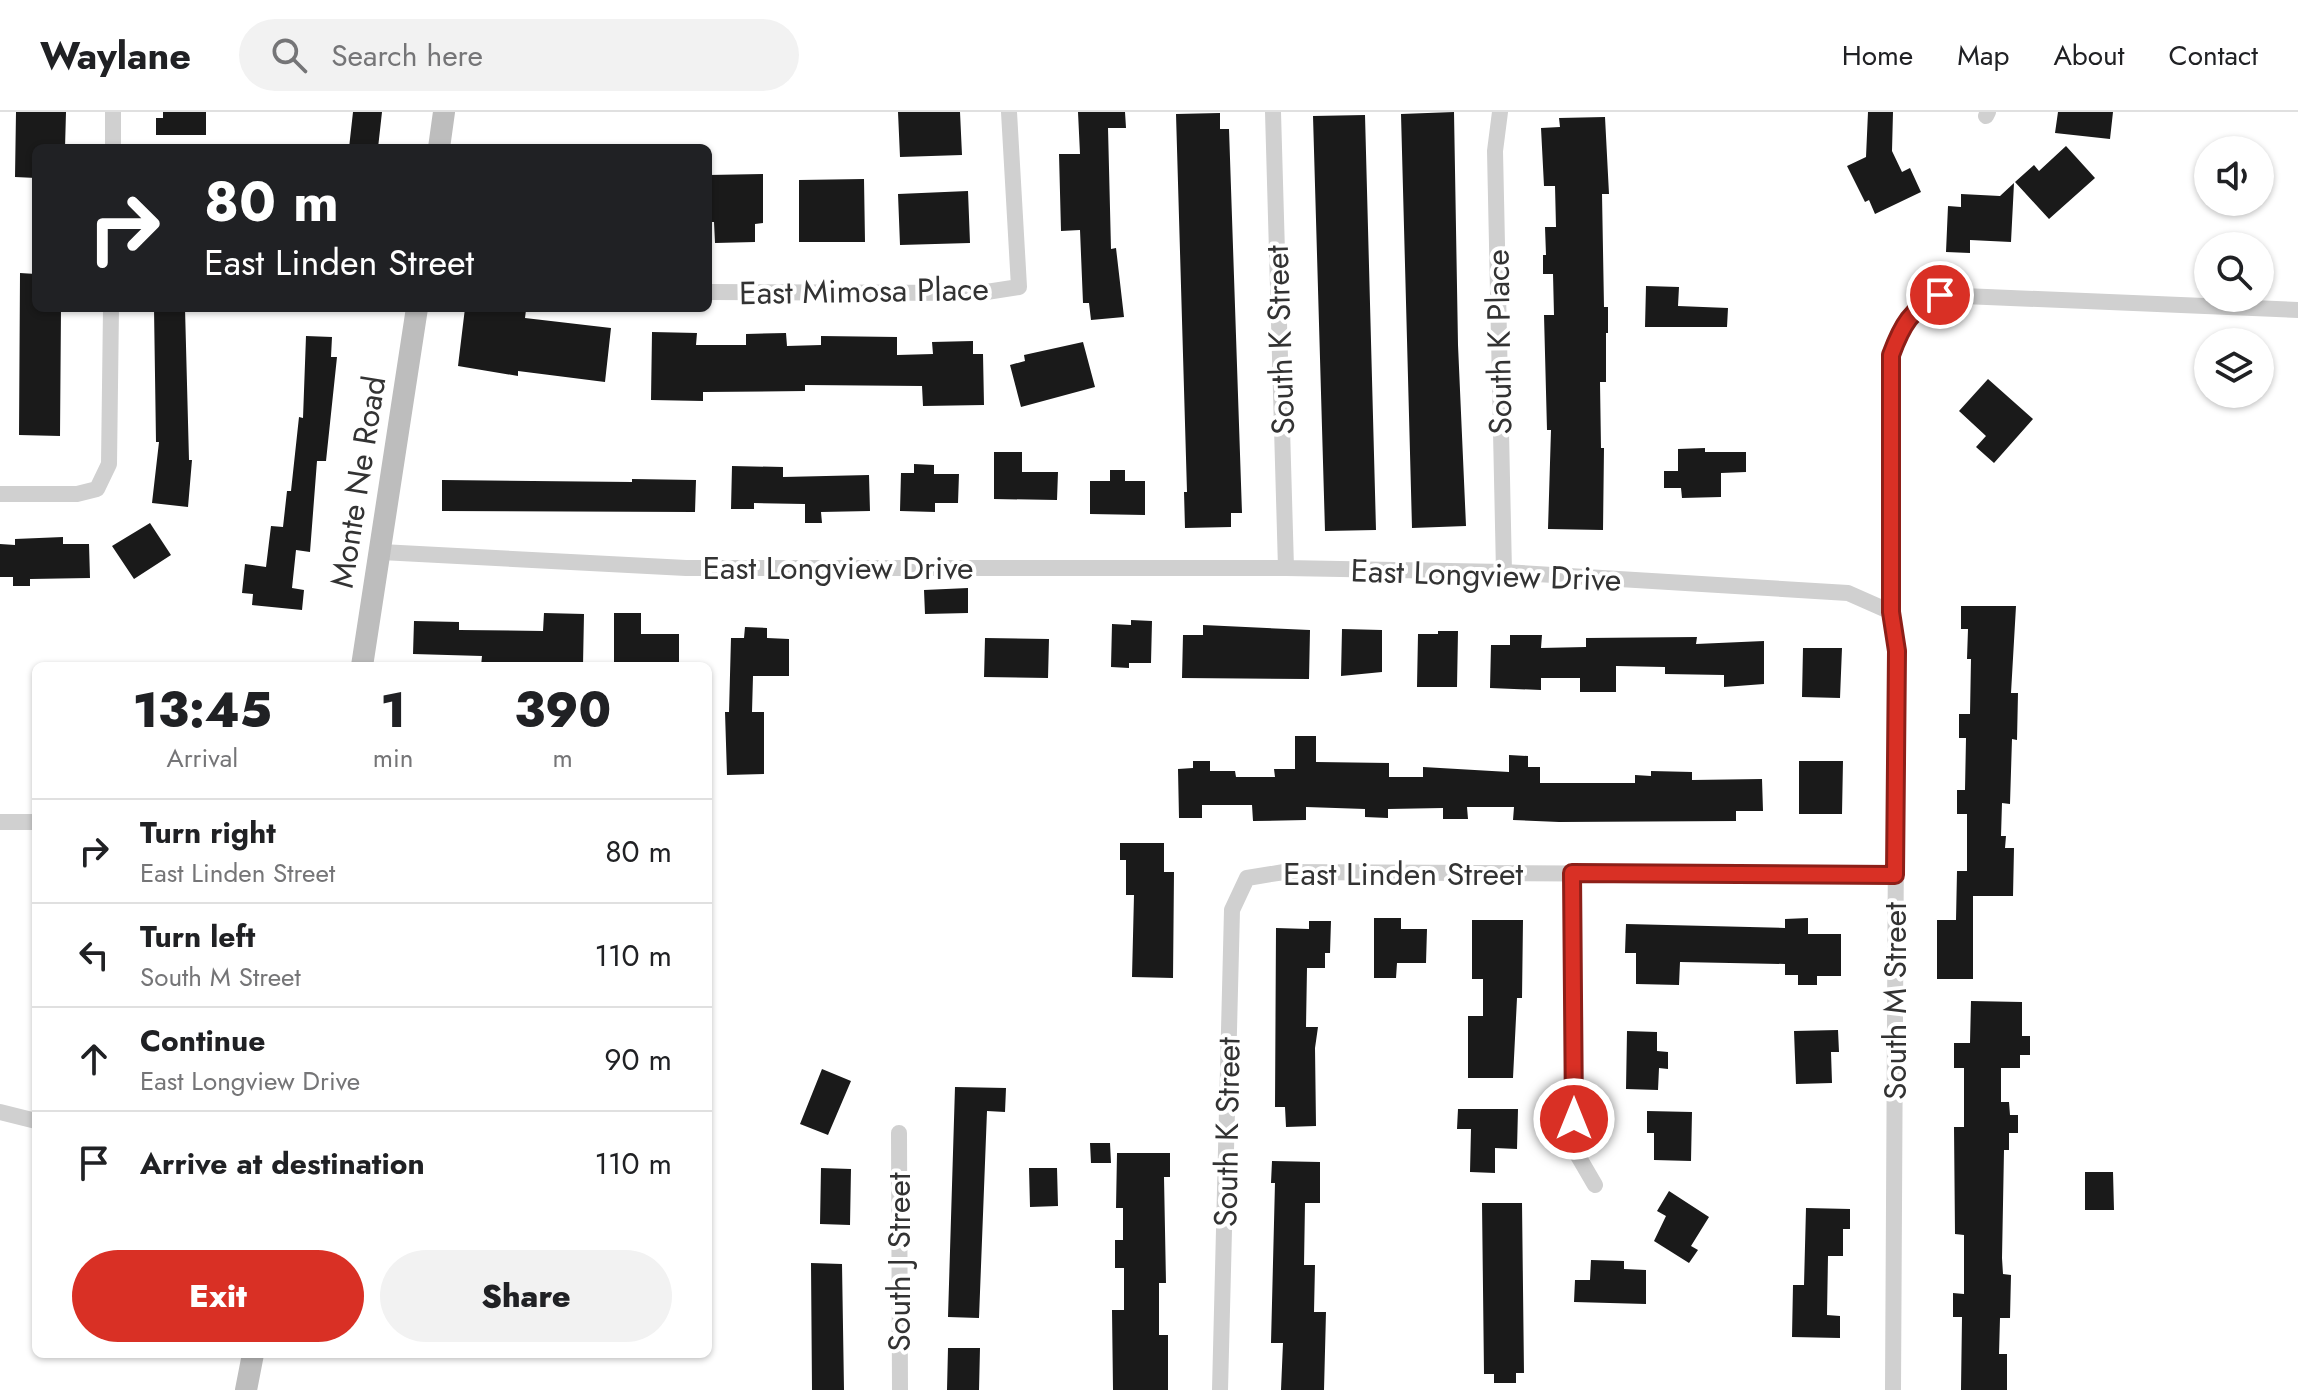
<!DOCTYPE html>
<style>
:root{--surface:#fff;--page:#f2f2f2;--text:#202124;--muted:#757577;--line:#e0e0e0;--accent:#d93025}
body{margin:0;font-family:Jost,sans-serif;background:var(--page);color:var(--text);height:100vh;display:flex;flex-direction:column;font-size:30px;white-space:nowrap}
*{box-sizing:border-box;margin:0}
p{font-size:26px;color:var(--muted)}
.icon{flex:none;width:44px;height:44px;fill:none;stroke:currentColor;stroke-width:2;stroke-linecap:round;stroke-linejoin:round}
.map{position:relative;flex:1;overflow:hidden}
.details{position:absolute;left:32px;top:550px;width:680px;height:696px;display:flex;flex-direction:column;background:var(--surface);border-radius:12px;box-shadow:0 2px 6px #0004}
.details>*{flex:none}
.guide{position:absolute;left:32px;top:32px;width:680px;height:168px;border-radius:12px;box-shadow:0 2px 6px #0004;background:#202124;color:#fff;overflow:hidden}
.tools{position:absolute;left:2194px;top:24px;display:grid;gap:16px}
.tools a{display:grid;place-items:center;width:80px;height:80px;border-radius:50%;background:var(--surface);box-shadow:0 2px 6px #0004;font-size:40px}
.pin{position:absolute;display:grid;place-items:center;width:68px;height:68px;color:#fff;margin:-34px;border:4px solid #fff;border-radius:50%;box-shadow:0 2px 8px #0007}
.me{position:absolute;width:88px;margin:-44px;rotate:0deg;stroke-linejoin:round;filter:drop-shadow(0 0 6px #0008)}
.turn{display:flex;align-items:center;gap:28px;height:168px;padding:0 40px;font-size:36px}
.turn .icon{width:104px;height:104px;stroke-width:2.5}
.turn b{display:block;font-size:56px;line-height:68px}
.eta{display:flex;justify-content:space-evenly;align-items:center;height:136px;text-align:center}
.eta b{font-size:48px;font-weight:800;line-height:56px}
.button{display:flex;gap:16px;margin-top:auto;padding:16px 40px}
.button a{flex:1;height:92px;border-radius:48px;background:var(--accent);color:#fff;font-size:32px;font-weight:800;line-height:92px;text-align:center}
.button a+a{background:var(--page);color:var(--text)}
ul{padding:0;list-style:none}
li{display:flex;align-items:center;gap:24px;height:104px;padding:0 40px;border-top:2px solid var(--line)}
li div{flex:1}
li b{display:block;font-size:30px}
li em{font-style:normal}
header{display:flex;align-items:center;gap:48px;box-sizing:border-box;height:112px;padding:0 40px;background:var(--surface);border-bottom:2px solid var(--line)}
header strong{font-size:38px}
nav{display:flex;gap:44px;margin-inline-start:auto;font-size:28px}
.search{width:560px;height:72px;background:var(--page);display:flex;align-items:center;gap:20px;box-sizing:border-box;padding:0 28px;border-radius:44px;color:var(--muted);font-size:30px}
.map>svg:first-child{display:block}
.building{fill:#1a1a1a}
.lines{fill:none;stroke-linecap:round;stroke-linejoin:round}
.street{stroke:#d0d0d0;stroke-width:16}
.secondary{stroke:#bdbdbd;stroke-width:22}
.route-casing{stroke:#8d1f18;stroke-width:20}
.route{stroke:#d93025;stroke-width:14}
.labels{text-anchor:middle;stroke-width:8;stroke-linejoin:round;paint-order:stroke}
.street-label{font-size:32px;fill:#333;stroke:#fff}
</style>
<header>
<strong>Waylane</strong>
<div class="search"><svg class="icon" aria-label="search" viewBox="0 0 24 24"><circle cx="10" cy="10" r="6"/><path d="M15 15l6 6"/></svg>Search here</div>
<nav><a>Home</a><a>Map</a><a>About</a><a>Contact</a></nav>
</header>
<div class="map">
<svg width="2298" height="1278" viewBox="0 0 2298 1278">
<rect width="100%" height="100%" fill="#fff"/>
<!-- building -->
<path class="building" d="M16,0H66L65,36H36V66L15,65Z
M163,0H206V23H156V6H163Z
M353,0H382L378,36H349Z
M898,0H960L962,43L900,45Z
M1078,0H1125L1126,16H1108L1111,137L1116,136L1124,205L1091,208L1089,191H1083L1080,118L1061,119L1059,42H1080Z
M1454,0L1458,233L1466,414L1412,416L1401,2Z
M1868,0H1893L1892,39L1902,60L1910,56L1921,80L1875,102L1869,88L1865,90L1847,54L1866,45Z
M2058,0H2113L2110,27L2055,21Z
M1220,1V17H1229L1242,401H1231V415L1185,416L1184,380H1187L1176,2Z
M1365,3L1376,418L1325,419L1313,4Z
M1605,5L1609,82H1602L1604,195H1608V221H1606V270H1600L1601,336H1604L1603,418L1548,417L1551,318H1547L1544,203H1554L1553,162H1543V143H1546L1545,115H1556L1555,74H1544L1541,16L1560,15L1559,6Z
M2066,34L2095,66L2049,107L2015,70L2034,53L2039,59Z
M763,62V111L755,112V130L715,131L714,110H708V63Z
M864,67L865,130H799V68Z
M2014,71L2011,130L1970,128V141L1946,140L1948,94L1961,95V82L2000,84Z
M968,79L970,131L900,133L898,82Z
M20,161L36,162V196H61L60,324L19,323Z
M1646,174L1679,175L1678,194L1728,196L1727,215H1645Z
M154,196H185L189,348H192L188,395L152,391L159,330H156Z
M465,196L526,198L525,206L611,216L605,270L518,259V264L458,254Z
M652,220L697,221L696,233H746V222L786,221L787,234L821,233V224L897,225V243L933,242L932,230L973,229V242H983L984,293L923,294L922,274L805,273V279L703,280V289L651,288Z
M306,224L332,225L331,245H337L326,349H317L310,440L296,438L292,476L304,478L302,498L252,493L253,482L242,481L245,452L266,455L271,414L283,415L287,379H291L299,305L303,306Z
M1083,230L1095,275L1021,295L1010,253L1025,249L1024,243Z
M1988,267L2033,307L1994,351L1976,335L1986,324L1959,299Z
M1705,336V340H1746V360L1721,361V385L1682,386L1681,376H1664V359H1678V337Z
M994,340H1022V360H1058L1057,388L994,387Z
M914,352L934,353V362H959L958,391H935V400L900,399L901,361H914Z
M732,354L783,355V365L869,363L870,399L821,400L822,411H805V392L754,391V397H731Z
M1110,358H1125V369H1145V403L1090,402V369H1110Z
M632,367L696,368L695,400L442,399V368L632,370Z
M150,411L171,443L134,467L112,434Z
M63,425V432H89L90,466L30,467V474H13V465H0V432L15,433V427Z
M968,476V501L925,502L924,478Z
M1961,494H2016L2011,581H2018L2017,628L2012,627L2010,692L2002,691L2001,724H2006L2005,736H2014L2013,784H1973V867H1937V808H1956L1957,759H1967V702H1957V678H1965L1966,626H1959V602H1970L1971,547H1967L1968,517H1961Z
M544,501L584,502L583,553L481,554L482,544L413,542L414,509L459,510V518L543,519Z
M614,501H641V522H679V554H614Z
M1131,508L1152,509L1151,551H1129V556L1111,555L1112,512L1131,513Z
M1203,513L1310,518L1309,567L1182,566L1183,523H1203Z
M745,515L767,516V526L789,527V564H753L752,600H764V662L727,663L725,600H729L731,526H744Z
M1342,517L1382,518V560L1341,564Z
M1438,519H1458L1457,575H1417L1418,522H1438Z
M1510,523H1542L1541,536L1586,535V526L1697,525L1696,532L1764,529V572L1724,575V563L1665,562V555L1616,554V580H1580V566H1541V578L1490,576L1491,533H1510Z
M985,526L1049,527L1048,566L984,565Z
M1803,536H1842L1840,586L1802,585Z
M1295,624H1316V650L1389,651V665H1423V655L1509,660V643L1528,644V655H1540V671H1635V663L1651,664V659L1692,660V668L1762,667L1763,699H1736V709L1559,710L1513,708L1514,695H1467L1468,707H1443V696L1388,697V706L1365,705V697L1306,695V708L1253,709L1252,693H1202V706H1179L1178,657L1193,656V649H1210V659H1235L1236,665H1275L1274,657H1295Z
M1799,649H1843L1842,702H1799Z
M1120,731H1164V760H1174L1173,866L1132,865L1134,783H1126V748H1120Z
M1374,806H1401V817H1427L1426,851H1397L1396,866H1374Z
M1808,806V822H1841V864H1817V873H1798V863H1785V852L1680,850L1679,873L1636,872V841H1625L1626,812L1785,816V807Z
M1472,808H1523L1522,886H1517L1513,966H1468V904H1483V867H1472Z
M1309,809H1331L1330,841H1325V856H1307L1306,915H1318L1315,936L1316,1014L1286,1015L1285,995H1275L1276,816L1309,817Z
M1971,889L2022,890V924H2030V943H2020V956H2001V990H2009L2010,1003H2018V1021H2009V1038H2004L2002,1146L2003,1162L2011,1163L2010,1206H2000L1999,1242H2007V1278H1961L1962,1205H1953V1181L1964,1182V1123L1955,1122L1954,1015H1964V956H1954V931H1970Z
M1838,918L1839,940H1831L1832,971L1796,972L1794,919Z
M1627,919L1657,920V939L1668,940V957L1659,956L1658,978L1626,977Z
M822,957L851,969L828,1023L800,1012Z
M955,975L1006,976L1005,1000L987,999L979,1206L948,1205Z
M1458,997H1518L1517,1037L1495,1036V1061L1470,1060L1471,1017H1457Z
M1647,999L1692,1000L1691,1049L1654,1048V1021H1647Z
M1090,1031H1110L1111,1051H1091Z
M1117,1041H1170V1065H1164L1166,1171H1159V1223H1168V1278H1113L1112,1198H1124V1156H1115V1128H1123V1096H1116Z
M1272,1049L1320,1050V1091H1305L1304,1153H1315L1314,1200H1326L1324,1278H1281L1283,1231H1271L1275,1071H1271Z
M821,1056L851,1057L850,1113L820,1112Z
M1029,1056H1057L1058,1094L1030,1095Z
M2085,1060H2113L2114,1098H2085Z
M1669,1079L1709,1105L1691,1134L1698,1138L1689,1151L1654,1129L1666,1104L1657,1099Z
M1482,1091H1522L1524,1261H1516V1271H1494V1262H1484Z
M1806,1096L1850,1097V1117H1843V1144H1828L1827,1203L1840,1204V1226L1792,1225L1793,1173H1804Z
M1591,1148L1624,1149V1157L1646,1158V1192L1574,1190L1575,1168H1590Z
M811,1151L842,1152L844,1278H812Z
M948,1236H980L979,1278H947Z"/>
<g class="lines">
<!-- street -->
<path class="street" d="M1273,0L1286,456
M1500,0L1495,39L1504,460
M1986,4L1988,0
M113,36V0
M708,180L980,181L1019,175L1009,0
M0,382H77L97,377L109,352L111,196
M381,440L686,456H1286L1504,460L1848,481L1891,500
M0,710H36
M1572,761L1574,1037L1595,1073
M0,1000L36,1009
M899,1021L900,1278
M1220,1278L1232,798L1247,766L1284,760L1895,763
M1893,1278L1897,539L1891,500V243C1902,213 1911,197 1940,183L2298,198"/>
<!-- secondary -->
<path class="secondary" d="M439,36L444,0
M362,554L417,196
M246,1278L253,1242"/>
</g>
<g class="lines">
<defs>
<path id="route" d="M1574,1007L1572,761L1895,763L1897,539L1891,500V243C1902,213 1911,197 1940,183"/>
</defs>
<!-- route casing -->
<use href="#route" class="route-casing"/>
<!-- route -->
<use href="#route" class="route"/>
</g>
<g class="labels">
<!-- street labels -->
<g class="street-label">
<text transform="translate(864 179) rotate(-1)" y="11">East Mimosa Place</text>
<text transform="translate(1280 228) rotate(-92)" y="11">South K Street</text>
<text transform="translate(1499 230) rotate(-91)" y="11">South K Place</text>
<text transform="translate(358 370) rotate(-81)" y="11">Monte Ne Road</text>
<text x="838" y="467">East Longview Drive</text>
<text transform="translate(1486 463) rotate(2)" y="11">East Longview Drive</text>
<text x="1403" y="773">East Linden Street</text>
<text transform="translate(1895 889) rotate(-90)" y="11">South M Street</text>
<text transform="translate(1227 1020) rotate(-89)" y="11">South K Street</text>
<text transform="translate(899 1150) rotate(-90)" y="11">South J Street</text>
</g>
</g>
</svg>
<div class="tools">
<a><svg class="icon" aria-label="sound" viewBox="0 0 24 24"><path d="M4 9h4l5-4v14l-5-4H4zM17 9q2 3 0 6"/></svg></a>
<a><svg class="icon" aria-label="search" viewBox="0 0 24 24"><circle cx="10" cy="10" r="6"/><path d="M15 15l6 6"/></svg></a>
<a><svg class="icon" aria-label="layers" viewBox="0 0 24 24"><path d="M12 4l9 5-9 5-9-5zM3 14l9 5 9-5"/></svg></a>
</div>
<div class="pin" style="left:1940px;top:183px;background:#d93025"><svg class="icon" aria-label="arrive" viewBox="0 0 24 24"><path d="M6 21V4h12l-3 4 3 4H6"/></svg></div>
<svg class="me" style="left:1574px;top:1007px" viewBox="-20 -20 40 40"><circle r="17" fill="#d93025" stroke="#fff" stroke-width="3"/><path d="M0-11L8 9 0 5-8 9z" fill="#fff"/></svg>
<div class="guide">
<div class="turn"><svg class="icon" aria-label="right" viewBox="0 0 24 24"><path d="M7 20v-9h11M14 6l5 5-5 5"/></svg><div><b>80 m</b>East Linden Street</div></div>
</div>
<section class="details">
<div class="eta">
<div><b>13:45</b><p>Arrival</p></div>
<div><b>1</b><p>min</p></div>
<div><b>390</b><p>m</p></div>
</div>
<ul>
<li><svg class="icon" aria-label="right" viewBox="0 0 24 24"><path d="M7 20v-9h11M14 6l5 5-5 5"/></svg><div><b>Turn right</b><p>East Linden Street</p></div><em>80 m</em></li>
<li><svg class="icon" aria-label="left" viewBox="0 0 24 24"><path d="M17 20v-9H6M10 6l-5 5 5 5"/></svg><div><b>Turn left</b><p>South M Street</p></div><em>110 m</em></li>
<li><svg class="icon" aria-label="ahead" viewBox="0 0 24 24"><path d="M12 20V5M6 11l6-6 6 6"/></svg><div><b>Continue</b><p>East Longview Drive</p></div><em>90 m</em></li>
<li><svg class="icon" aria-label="arrive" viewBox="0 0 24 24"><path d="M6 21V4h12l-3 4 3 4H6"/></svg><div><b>Arrive at destination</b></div><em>110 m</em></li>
</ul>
<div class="button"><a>Exit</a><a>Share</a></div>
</section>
</div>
